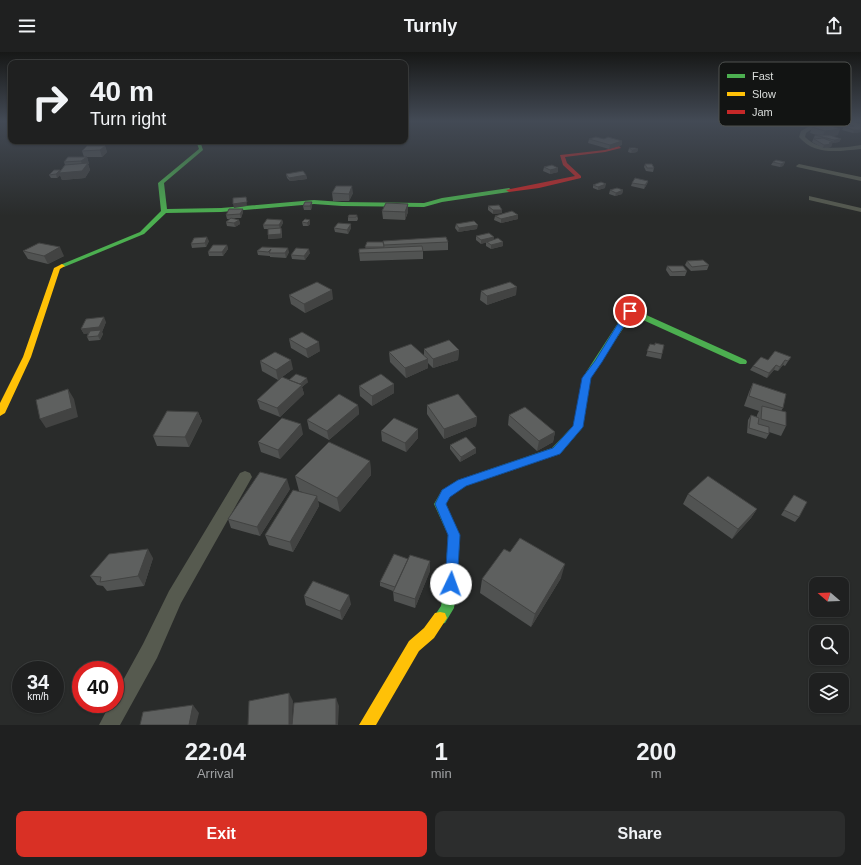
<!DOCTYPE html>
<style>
:root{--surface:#1f2020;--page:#2c2d2d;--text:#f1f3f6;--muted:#a1a3a5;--line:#3c3e3e;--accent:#d93025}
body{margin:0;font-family:Helvetica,sans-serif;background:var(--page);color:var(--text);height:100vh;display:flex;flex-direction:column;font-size:15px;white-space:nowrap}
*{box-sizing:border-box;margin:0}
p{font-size:13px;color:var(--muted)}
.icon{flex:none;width:22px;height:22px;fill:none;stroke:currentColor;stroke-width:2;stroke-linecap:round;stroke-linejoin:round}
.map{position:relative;height:673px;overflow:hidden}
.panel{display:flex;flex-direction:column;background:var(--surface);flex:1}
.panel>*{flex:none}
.hud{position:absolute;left:8px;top:8px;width:400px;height:84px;border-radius:8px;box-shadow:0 1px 3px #0004,0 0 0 1px var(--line);background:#1f2020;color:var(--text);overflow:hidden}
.needle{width:26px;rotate:289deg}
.fabs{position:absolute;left:809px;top:525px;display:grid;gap:8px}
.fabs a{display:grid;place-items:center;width:40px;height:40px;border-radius:8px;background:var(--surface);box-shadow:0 1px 3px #0004,0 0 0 1px var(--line);font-size:20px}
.speed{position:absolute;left:12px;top:609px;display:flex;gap:8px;font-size:20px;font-weight:700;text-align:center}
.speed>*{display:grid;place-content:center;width:52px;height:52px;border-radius:50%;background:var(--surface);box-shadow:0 1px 3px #0004,0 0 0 1px var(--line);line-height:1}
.speed small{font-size:10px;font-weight:400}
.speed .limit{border:6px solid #d22;background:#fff;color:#111}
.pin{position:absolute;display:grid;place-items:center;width:34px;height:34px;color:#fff;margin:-17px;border:2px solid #fff;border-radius:50%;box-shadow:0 1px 4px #0007}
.me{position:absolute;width:44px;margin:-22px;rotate:3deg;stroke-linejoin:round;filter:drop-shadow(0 0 3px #0008)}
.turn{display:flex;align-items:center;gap:14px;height:84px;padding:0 16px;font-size:18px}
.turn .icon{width:52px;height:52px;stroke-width:2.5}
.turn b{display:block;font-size:28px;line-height:34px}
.eta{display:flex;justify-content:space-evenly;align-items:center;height:68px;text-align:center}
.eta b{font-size:24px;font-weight:700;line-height:28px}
.primary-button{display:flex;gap:8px;margin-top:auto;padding:8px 16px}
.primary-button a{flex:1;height:46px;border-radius:8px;background:var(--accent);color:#fff;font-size:16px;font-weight:700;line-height:46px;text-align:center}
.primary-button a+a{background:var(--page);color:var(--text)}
header{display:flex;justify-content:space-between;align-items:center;height:52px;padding:0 16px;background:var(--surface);font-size:18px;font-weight:700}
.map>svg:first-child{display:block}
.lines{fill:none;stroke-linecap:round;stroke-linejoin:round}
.street{fill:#565a4f;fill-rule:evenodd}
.fast{fill:#4caf50;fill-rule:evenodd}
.slow{fill:#ffc107;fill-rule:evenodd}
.jam{fill:#c62828;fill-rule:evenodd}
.wall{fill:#515352}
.shaded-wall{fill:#424342}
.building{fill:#5e605f;stroke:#424342}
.route{fill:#1a73e8;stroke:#114b97}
.key{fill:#121413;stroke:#4e514f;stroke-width:1}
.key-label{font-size:11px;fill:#dbdedc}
</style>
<header><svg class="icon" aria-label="menu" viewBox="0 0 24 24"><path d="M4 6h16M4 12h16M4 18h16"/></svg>Turnly<svg class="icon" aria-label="share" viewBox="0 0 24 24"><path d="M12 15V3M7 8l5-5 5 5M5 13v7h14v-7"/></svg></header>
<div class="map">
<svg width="861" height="673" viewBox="0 0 861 673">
<rect width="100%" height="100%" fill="#292b2a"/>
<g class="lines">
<!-- street -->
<path class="street" d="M829,69H839L812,77L806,81L805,85C820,100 841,96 861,93V97C839,99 815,104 799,85L801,79L808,75Z
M799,112L861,125V129L797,115L796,114Z
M809,144L861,156V160L809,148Z
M245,419L250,421L252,425L181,551L157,606L120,673H99L110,652H115V643L143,592L169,539L240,421Z"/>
<!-- fast -->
<path class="fast" d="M196,89H200L203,98L164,131L167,157L221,156L314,148L342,150L424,151L442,146L509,136L512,138L509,140L442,150L424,155L342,154L314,152L221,160L166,161L144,182L64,215H60V213L140,180L161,159L158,131L199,97Z
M627,257H633L746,308L747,310L746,312H740L632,263L591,325L583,375L560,402L466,434L450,444L446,452L460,483L457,532L454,556L445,571L440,572L435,571L433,566L441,554L445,532L448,483L434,452L442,438L458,428L552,396L573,374L583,325Z"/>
<!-- slow -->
<path class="slow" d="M62,212L65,214L60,217L31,305L5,361L0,364V351L23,305L54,216Z
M440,560L445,561L447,566L434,586L419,599L376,673H359L409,589L424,576L435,561Z"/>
<!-- jam -->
<path class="jam" d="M619,94L621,96L605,100L565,105L567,111L581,124V126L539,136L509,140L506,138L575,124L563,113L560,103L605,98Z"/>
</g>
<!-- wall -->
<path class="wall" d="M792,69L808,70L807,73L803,75L791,72Z
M842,70L861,72V80L853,81L842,78L844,75H846L840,73Z
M812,75L838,83L831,84L841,87L839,90L832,91L831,95L823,96L812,90L815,83H817L810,81Z
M589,87L622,93L609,97L588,91Z
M105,94L107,100L102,105H87L89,112H88L90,118L85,126L62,128L60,123L57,126H51L49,123L61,118L65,113L64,110L84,105L82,99Z
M629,96L638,97L637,100L631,101L628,100Z
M773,110H785L783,114L780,115L771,113Z
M645,112L654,116L653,120L646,119L644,115Z
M544,115L558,120L550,122L543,119Z
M286,122L306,123L307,127L290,129L287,126Z
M648,129L647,132L644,137L631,134L632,131Z
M593,133L605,136L598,138L593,136Z
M610,138H623L622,142L615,144L609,142Z
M332,141H353L349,149H333Z
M312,150V154L311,158H304L303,154Z
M488,154L502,158V161L493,162L488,158Z
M382,159L408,160L405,168L383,167Z
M243,160L241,166H232L239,168L240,172L235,175L227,174L226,170L231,167H227L226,163Z
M357,163L358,167L357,169H348V165Z
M495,164L518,167L501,171L494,168Z
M305,167L310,172L308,174H303L302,170Z
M282,168L283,171L280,176H281L282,180V186L268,187L269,177H264L263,173Z
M456,172L477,177L458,180L455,176Z
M334,176H351L348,182L335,180Z
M476,184L494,185L493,188L503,190V194L491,197L486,194V190L481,192L476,188Z
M209,189L206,195L192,196L191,192Z
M383,190H448V198L423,199V207L360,209L359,201L366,196L365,195Z
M227,193L228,197L223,204H209L208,200Z
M23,199L64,204L48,212L28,207Z
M257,199L289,200L286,206L270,205V204H269L258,203Z
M310,201L305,208L292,207L291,203Z
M687,209L709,213L707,218L691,219L685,213Z
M667,214L687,219L685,224H670L666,218Z
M481,239L516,243L487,253L480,248Z
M289,243L333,247L305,261L291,252Z
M106,270L102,280L103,282L100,288L89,289L87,285L88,281L84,282L81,277Z
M289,287L320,299L308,306L291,296Z
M650,292L662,302L661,307L646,304Z
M424,297L459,298L458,308L433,316L428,311V316L406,326L390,310L389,300L424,303Z
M791,305L785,314L783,313L778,319L774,318L767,326L750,318L753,314L768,308Z
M260,309L293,317L278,328L262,319Z
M289,328L308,330L302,335L304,342L280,365L260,357L257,348Z
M753,331L783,356L781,359L786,374L781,384L769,380V382L766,387L747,381L748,368L751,363L757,365V363L759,359L744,354L749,340Z
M394,332V341L372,354L360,344L359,334Z
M358,353L359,362L329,388L309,377L307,368Z
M427,353L477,365L476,374L444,387L427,362Z
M198,360L202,369L189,395L157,394L153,384Z
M509,363L555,380L553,390L537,399L508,373Z
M418,377V386L406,400L382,389L381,379Z
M303,382L280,407L261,400L258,390Z
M450,393L476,396V401L460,410L450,397Z
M370,409L371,423L340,460L318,449L319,454L293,500L269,493L265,483L302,440L299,439L295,424Z
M290,437L260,484L231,476L228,467Z
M688,442L757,457L751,466L732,487L683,452Z
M794,443L799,465L795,470L781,463Z
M510,500L561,526L531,575L480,541L482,527Z
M153,506L144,534L107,539L103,534L97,533L90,524Z
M408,507L430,509V519L415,556L394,549L393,539L380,534V530Z
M304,544L351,552L342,568L306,553Z"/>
<!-- shaded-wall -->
<path class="shaded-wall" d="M808,70L807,73L803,75L804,72Z
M840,77L838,83L822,85L825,79Z
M854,78H861V80L853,81Z
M841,87L839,90L833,91L834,88Z
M622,89V93L609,97L610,93Z
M833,90L831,95L823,96L824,93L829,91Z
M105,94L107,100L102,105L100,98Z
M638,97L637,100L631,101L632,98Z
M87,105L89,112H88L90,118L85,126L62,128L60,123L57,126L56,122L60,118L83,116L81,109Z
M785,110L783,114L780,115L781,112Z
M558,116V120L550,122V118Z
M306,123L307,127L290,129L289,126Z
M648,129L647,132L644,137L645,133Z
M606,132L605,136L598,138V135Z
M352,134L353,141L349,149V142Z
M623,138L622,142L615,144L616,141Z
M246,145L247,154L234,156L233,152Z
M312,150V154L311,158L310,154Z
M408,152V160L405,168V160Z
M243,157V160L241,166L240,162Z
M493,158H502V161L493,162Z
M518,163V167L501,171V167Z
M239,168L240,172L235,175L234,171Z
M282,168L283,171L280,177L279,173Z
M310,168V172L308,174L307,171Z
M351,172V176L348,182L347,178Z
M478,173L477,177L458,180L459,176Z
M281,176L282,186L268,187V183Z
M207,185L209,189L206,195L205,191Z
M494,185L493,189L481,192V188Z
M503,190V194L491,197V193Z
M227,193L228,197L223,204L222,200Z
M60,195L64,204L48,212L44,204Z
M288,196L289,200L286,206L285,201Z
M309,197L310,201L305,208L304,204Z
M517,235L516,243L487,253V244Z
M332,238L333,247L305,261L304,252Z
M104,265L106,270L102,280L103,282L100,288L98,284L100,280L84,282L81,277Z
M319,290L320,299L308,306L306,297Z
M459,298L458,308L433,316V307Z
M428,307V316L406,326L405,316Z
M291,308L293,317L278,328L276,318Z
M785,308L783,313L778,319L780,315Z
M776,313L774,318L767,326L769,321Z
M307,326L308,330L302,335L304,342L280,365L277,356Z
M394,332V341L372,354V344Z
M68,337L74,347L78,365L46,376L40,367Z
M358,353L359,362L329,388L327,379Z
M198,360L202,369L189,395L185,385Z
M477,365L476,374L444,387V377Z
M301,372L303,382L280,407L278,398Z
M418,377V386L406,400L405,391Z
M555,380L553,390L537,399L539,389Z
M476,396V401L460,410L461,405Z
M370,409L371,423L340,460L337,446Z
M287,427L290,437L260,484L257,475Z
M317,444L319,454L293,500L290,490Z
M757,457L751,466L732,487L738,477Z
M148,497L153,506L144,534L138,524Z
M430,509V519L415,556V547Z
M565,512L561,526L531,575L535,562Z
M349,543L351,552L342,568L340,559Z
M289,641L293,649L292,673H289Z
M336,646L339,654L338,673H336Z
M193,653L199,661L196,673H189Z"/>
<!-- building -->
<path class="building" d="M846,69H852L861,72V78H854L844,75L854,74L842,70Z
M828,73L840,77L825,79L812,75Z
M815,83H830L841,87L834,88Z
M596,85L604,87L608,85L622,89L610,93L589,87Z
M823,86L833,90L829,91L832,92L824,93L814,87Z
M87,94H105L100,98L82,99Z
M629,96H635L638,97L632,98Z
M68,105H87L81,109L64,110Z
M776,108L785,110L781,112L773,110Z
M88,111L82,119L59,121L65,113Z
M645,112H652L654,116H647Z
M552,113L558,116L550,118L544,115Z
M54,118H60L56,122L49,123Z
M303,119L306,123L289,126L286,122Z
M635,126L648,129L645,133L632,131Z
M601,130L606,132L598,135L593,133Z
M336,134H352L349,142L332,141Z
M617,136L623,138L616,141L610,138Z
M246,145L247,150L233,152V146Z
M305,150H312L310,154H303Z
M386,151L408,152L405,160L382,159Z
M499,153L502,158H493L488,154Z
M229,157H243L240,162L226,163Z
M512,159L518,163L501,167L495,164Z
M349,163H357L356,165H348Z
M231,166L239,168L234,171L226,170Z
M267,167L282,168L279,173H263Z
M305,167L310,168L307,171L302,170Z
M474,169L478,173L459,176L456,172Z
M338,171L351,172L347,178L334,176Z
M281,176V182L268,183V177Z
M489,181L494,185L481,188L476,184Z
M207,185L205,191L191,192L194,186Z
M446,185L448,190L384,193L383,189Z
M498,186L503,190L491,193L487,190Z
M367,190H383L384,195H365Z
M39,191L60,195L44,204L23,199Z
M213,193H227L222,200H208Z
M422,194L423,199L359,201V197Z
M262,195L288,196L285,201H269L271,197L268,200L257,199Z
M296,196L309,197L304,204L291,203Z
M703,208L709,213L692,215L687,209Z
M667,214H683L687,219L672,220Z
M317,230L332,238L304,252L289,243Z
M510,230L517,235L487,244L481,239Z
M104,265L99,275L81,277L86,267Z
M101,278L98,284L87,285L90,279Z
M302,280L319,290L306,297L289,287Z
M449,288L459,298L433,307L424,297Z
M655,291L664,293L662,302L647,299L650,292L655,293Z
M411,292L428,307L405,316L389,300Z
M775,299L791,305L788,309L785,308L780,315L776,313L769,321L753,314L761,305L768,308Z
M275,300L291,308L276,318L260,309Z
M296,322L307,326L300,332L289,328Z
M381,322L394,332L372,344L359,334Z
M282,325L302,333L277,356L257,348Z
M753,331L786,342L783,356L749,344Z
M68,337L72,356L40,367L36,348Z
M339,342L358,353L327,379L307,368Z
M458,342L477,365L444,377L427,353Z
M762,354L786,360V374L761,367Z
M525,355L555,380L539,389L509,363Z
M167,359L198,360L185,385L153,384Z
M751,363L759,366L758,372L769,375V382L749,376Z
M282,366L301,372L278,398L258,390Z
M394,366L418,377L405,391L381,379Z
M466,385L476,396L461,405L450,393Z
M329,390L370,409L337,446L295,424Z
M260,420L287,427L257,475L228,467Z
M708,424L757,457L738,477L688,442Z
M293,438L317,444L290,490L265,483Z
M794,443L807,450L799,465L784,458Z
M520,486L565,512L535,562L482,527L504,497L510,500Z
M148,497L138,524L100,530L101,525L90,524L109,502Z
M394,502L408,507L395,535L380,530Z
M410,503L430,509L415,547L393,540Z
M313,529L349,543L340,559L304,544Z
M289,641V673H248L249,649Z
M336,646V673H292L294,651Z
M193,653L189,673H140L143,660Z"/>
<!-- sky -->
<linearGradient id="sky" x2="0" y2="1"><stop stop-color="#171817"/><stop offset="0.42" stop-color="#434a55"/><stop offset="1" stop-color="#434a55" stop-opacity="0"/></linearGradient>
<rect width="861" height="164" fill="url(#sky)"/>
<!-- route -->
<path class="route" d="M627,257H630L633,259L602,310L591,326L583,375L560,402L466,434L450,445L446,452L460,483L457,532L456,536L451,538L447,536L445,532L448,483L435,452L442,438L458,428L553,396L573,374L582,326L595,309Z"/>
<!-- legend -->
<rect x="719" y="10" width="132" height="64" rx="6" class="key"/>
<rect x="727" y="22" width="18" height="4" fill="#4caf50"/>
<rect x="727" y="40" width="18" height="4" fill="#ffc107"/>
<rect x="727" y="58" width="18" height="4" fill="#c62828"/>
<g class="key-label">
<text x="752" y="28">Fast</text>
<text x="752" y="46">Slow</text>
<text x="752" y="64">Jam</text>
</g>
</svg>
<div class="fabs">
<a><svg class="needle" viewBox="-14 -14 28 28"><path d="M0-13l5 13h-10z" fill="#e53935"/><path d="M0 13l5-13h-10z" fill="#a1a3a5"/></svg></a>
<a><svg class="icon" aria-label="search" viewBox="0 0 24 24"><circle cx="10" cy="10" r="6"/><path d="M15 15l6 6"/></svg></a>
<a><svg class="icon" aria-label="layers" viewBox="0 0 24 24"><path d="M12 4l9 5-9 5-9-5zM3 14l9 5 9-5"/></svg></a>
</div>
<div class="speed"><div>34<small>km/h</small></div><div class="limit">40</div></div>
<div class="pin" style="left:630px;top:259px;background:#d93025"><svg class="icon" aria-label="arrive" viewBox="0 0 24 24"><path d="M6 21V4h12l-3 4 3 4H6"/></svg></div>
<svg class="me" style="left:451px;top:532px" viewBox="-20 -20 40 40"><circle r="19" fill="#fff"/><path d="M0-13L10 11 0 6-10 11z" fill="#1a73e8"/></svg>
<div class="hud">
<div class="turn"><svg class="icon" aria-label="right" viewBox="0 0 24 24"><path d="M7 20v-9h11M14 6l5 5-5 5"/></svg><div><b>40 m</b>Turn right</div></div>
</div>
</div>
<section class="panel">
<div class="eta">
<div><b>22:04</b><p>Arrival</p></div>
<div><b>1</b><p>min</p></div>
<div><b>200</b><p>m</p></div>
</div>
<div class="primary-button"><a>Exit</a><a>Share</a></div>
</section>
